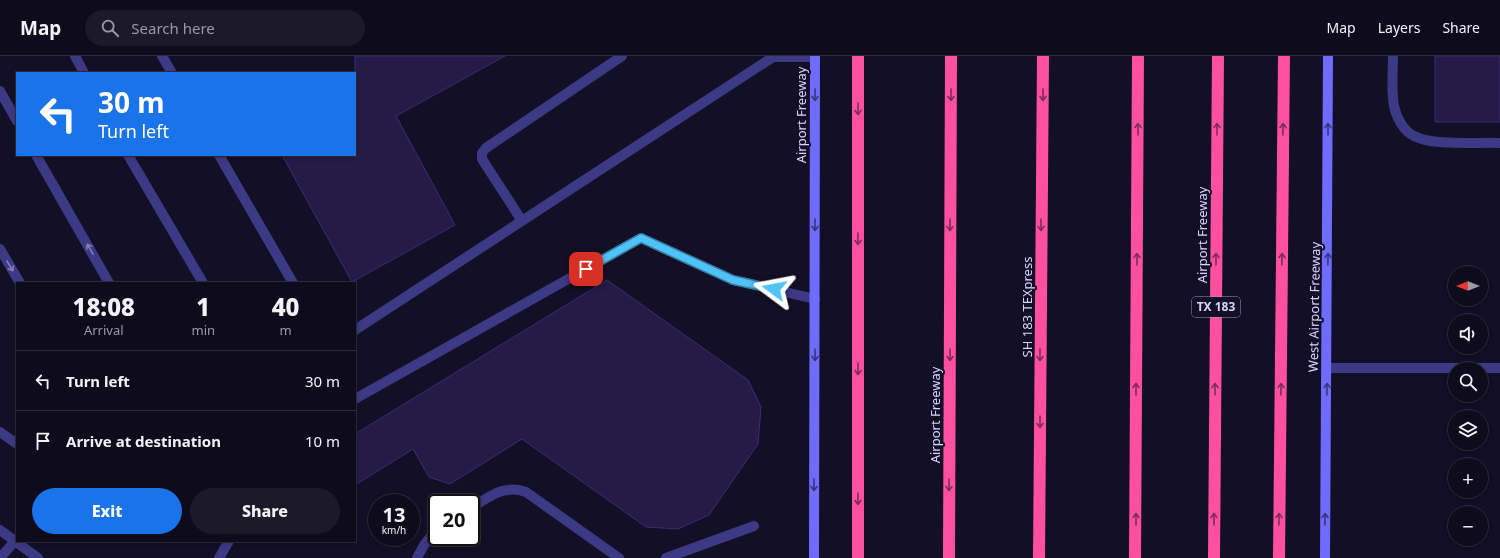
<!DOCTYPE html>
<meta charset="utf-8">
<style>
:root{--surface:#0e0b1c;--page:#1c1929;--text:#f1f3f6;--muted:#9b9ba3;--line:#2e2b3b;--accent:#1a73e8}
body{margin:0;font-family:"Noto Sans",sans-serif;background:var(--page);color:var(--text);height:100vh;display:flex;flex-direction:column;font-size:15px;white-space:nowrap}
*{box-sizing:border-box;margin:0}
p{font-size:13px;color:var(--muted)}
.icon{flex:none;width:22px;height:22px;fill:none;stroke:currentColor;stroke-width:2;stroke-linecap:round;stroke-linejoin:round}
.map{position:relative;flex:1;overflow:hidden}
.sheet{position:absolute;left:16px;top:226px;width:340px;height:260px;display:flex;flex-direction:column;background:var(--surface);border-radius:0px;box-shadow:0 2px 6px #0003,0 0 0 1px var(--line)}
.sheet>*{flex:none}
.guide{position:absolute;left:16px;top:16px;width:340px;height:84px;border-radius:0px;box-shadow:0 2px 6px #0003,0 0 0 1px var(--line);background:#1a73e8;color:#fff;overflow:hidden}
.needle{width:26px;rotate:270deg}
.controls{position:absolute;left:1448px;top:210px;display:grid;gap:8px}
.controls a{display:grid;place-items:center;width:40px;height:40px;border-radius:50%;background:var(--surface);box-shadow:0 2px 6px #0003,0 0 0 1px var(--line);font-size:20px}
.speed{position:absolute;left:368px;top:438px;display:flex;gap:8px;font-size:20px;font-weight:700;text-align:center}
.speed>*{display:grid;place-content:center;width:52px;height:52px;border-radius:50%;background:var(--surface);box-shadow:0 2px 6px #0003,0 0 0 1px var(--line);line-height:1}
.speed small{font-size:10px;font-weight:400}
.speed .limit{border:2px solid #111;border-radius:6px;background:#fff;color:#111}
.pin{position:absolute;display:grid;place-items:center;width:34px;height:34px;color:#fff;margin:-17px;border-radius:8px;box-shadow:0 2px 6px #0006}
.me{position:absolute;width:44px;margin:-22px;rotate:283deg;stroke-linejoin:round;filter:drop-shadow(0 0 3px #0008)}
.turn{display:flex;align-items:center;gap:14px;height:84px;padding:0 16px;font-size:18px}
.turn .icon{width:52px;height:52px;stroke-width:2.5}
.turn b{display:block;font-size:28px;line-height:34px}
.eta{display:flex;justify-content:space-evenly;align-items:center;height:68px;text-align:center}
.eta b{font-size:24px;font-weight:800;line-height:28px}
.action{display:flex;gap:8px;margin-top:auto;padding:8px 16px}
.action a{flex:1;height:46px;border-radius:24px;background:var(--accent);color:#fff;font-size:16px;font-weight:800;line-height:46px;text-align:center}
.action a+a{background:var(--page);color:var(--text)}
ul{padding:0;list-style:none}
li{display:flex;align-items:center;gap:12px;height:60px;padding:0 16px;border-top:1px solid var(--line)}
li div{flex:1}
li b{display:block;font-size:15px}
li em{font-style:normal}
header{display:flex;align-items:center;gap:24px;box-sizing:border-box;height:56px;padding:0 20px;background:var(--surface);border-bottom:1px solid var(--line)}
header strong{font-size:19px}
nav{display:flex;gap:22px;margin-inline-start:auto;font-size:14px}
.search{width:280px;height:36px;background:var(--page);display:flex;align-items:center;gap:10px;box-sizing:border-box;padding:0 14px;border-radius:22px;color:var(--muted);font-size:15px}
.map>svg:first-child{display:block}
.building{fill:#241b47;stroke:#3b2d73}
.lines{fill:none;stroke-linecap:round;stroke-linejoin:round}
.service{stroke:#3d3a85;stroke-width:10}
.tertiary{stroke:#3d3a85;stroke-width:10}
.secondary{stroke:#6f6bff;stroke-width:10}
.motorway{stroke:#ff4fa3;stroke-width:12}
.oneway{stroke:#38347d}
.oneway2{stroke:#7d2c5e}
.oneway3{stroke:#837fbc}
.route-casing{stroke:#337fa1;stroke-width:10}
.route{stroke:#4fc3f7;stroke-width:7}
.labels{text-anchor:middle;stroke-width:4;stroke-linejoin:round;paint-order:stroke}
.shield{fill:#130f26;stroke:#9e99be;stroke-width:1}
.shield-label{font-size:12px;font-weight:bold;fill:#d9d4ff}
.street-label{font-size:13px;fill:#d9d4ff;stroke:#130f26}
</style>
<header>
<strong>Map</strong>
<div class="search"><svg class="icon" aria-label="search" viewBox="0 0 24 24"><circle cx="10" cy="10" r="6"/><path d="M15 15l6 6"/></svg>Search here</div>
<nav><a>Map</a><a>Layers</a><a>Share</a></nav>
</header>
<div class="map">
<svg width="1500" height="502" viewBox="0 0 1500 502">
<rect width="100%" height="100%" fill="#130f26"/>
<!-- building -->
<path class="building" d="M355,0H505L396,60L455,169L352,226L282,99H355Z
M1435,0H1500V66H1435Z
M607,224L748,324L761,351L758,388L709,459L678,473L646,471L522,383L450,428L429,421L413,393L355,429V378Z"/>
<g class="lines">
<!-- service -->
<path class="service" d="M75,0L84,17
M162,0L172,17
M1393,0C1393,16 1391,33 1394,50C1396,60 1403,75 1414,80C1433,90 1477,86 1500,87
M0,35L17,65
M36,99L109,227
M128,99L203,227
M219,99L293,227
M522,165L482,103V97L486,92L622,0
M0,193L20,227
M355,274L773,1H815
M1327,312H1500
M355,343L641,182L733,224L815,243
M0,376L17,388
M471,452C489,441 504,428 526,436L619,502
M219,502L229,485
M417,502L424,489L437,473
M666,502L754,470"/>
<!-- tertiary -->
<path class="tertiary" d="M0,474L38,502
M0,502L15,485"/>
<!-- secondary -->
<path class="secondary" d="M814,502L815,0
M1325,502L1328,0"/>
<!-- motorway -->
<path class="motorway" d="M858,0V502
M949,502L951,0
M1039,502L1043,0
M1135,502L1138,0
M1214,502L1218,0
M1279,502L1284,0"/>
</g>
<!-- one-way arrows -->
<defs><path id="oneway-shaft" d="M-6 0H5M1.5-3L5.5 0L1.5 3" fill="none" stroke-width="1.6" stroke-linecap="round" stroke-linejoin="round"/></defs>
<g class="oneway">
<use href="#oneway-shaft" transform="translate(815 39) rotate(90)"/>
<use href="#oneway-shaft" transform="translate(1328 73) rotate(-90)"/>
<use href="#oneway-shaft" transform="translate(815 169) rotate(90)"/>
<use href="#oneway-shaft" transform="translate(1328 203) rotate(-89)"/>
<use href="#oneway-shaft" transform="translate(815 299) rotate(90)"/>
<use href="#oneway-shaft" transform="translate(1327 333) rotate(-89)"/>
<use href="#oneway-shaft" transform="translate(814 429) rotate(90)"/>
<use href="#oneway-shaft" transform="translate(1325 463) rotate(-89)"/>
</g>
<g class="oneway2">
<use href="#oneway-shaft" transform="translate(951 39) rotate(90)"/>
<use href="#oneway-shaft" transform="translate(1043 39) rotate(90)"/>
<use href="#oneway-shaft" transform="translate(858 53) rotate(90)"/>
<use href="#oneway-shaft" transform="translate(1138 73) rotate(-90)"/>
<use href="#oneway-shaft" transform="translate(1217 73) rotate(-90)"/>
<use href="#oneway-shaft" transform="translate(1283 73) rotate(-89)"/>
<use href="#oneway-shaft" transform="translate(950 169) rotate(90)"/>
<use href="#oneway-shaft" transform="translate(1041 169) rotate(90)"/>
<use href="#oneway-shaft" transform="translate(858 183) rotate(90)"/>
<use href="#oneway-shaft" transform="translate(1137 203) rotate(-90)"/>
<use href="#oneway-shaft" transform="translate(1216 203) rotate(-90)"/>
<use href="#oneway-shaft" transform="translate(1282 203) rotate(-89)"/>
<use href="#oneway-shaft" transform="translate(950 299) rotate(90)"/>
<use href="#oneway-shaft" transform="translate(1040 299) rotate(90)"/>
<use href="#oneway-shaft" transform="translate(858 313) rotate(90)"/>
<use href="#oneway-shaft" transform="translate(1136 333) rotate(-90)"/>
<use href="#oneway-shaft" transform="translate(1215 333) rotate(-90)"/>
<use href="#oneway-shaft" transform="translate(1281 333) rotate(-89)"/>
<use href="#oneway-shaft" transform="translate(1040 366) rotate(90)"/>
<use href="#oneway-shaft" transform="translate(949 429) rotate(90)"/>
<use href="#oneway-shaft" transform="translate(858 443) rotate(90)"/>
<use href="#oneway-shaft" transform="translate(1136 463) rotate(-90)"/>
<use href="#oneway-shaft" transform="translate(1214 463) rotate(-90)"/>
<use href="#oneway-shaft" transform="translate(1279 463) rotate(-89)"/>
</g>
<g class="oneway3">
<use href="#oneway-shaft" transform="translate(90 193) rotate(-120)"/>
<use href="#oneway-shaft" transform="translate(10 210) rotate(59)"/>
</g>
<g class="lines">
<defs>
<path id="route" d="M586,213L641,182L733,224L774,233"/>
</defs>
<!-- route casing -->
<use href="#route" class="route-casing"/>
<!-- route -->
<use href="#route" class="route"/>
</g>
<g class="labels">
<!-- shield labels -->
<rect class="shield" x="1192" y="241" width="48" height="20" rx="3"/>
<g class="shield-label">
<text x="1216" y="255">TX 183</text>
</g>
<!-- street labels -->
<g class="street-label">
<text transform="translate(801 59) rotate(-90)" y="5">Airport Freeway</text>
<text transform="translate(1202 179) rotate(-90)" y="5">Airport Freeway</text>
<text transform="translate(1027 251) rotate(-90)" y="5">SH 183 TEXpress</text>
<text transform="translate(1314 251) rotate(-89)" y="5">West Airport Freeway</text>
<text transform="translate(935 359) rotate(-90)" y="5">Airport Freeway</text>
</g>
</g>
</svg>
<div class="controls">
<a><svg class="needle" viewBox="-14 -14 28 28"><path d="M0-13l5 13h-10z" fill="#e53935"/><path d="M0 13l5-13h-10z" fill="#9b9ba3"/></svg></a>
<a><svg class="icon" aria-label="sound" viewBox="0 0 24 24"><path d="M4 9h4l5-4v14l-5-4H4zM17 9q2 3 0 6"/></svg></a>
<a><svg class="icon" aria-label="search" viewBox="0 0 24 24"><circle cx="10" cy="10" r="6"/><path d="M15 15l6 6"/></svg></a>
<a><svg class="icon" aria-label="layers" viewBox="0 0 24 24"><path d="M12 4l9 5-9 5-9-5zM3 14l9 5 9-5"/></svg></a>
<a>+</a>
<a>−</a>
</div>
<div class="speed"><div>13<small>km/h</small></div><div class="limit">20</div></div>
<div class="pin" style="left:586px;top:213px;background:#d93025"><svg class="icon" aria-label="arrive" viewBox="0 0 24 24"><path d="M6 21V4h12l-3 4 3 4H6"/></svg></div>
<svg class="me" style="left:774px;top:233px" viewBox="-20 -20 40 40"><path d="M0-17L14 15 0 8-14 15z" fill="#4fc3f7" stroke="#fff" stroke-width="4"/></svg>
<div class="guide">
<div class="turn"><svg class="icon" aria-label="left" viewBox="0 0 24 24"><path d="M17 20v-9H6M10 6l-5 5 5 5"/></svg><div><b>30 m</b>Turn left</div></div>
</div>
<section class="sheet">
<div class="eta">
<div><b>18:08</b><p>Arrival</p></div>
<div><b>1</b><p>min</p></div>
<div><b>40</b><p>m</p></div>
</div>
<ul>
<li><svg class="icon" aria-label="left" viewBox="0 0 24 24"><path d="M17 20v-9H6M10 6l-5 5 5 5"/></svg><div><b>Turn left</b></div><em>30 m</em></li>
<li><svg class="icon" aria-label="arrive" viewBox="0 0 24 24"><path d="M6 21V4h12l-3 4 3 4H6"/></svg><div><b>Arrive at destination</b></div><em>10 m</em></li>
</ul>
<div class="action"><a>Exit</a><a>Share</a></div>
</section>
</div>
